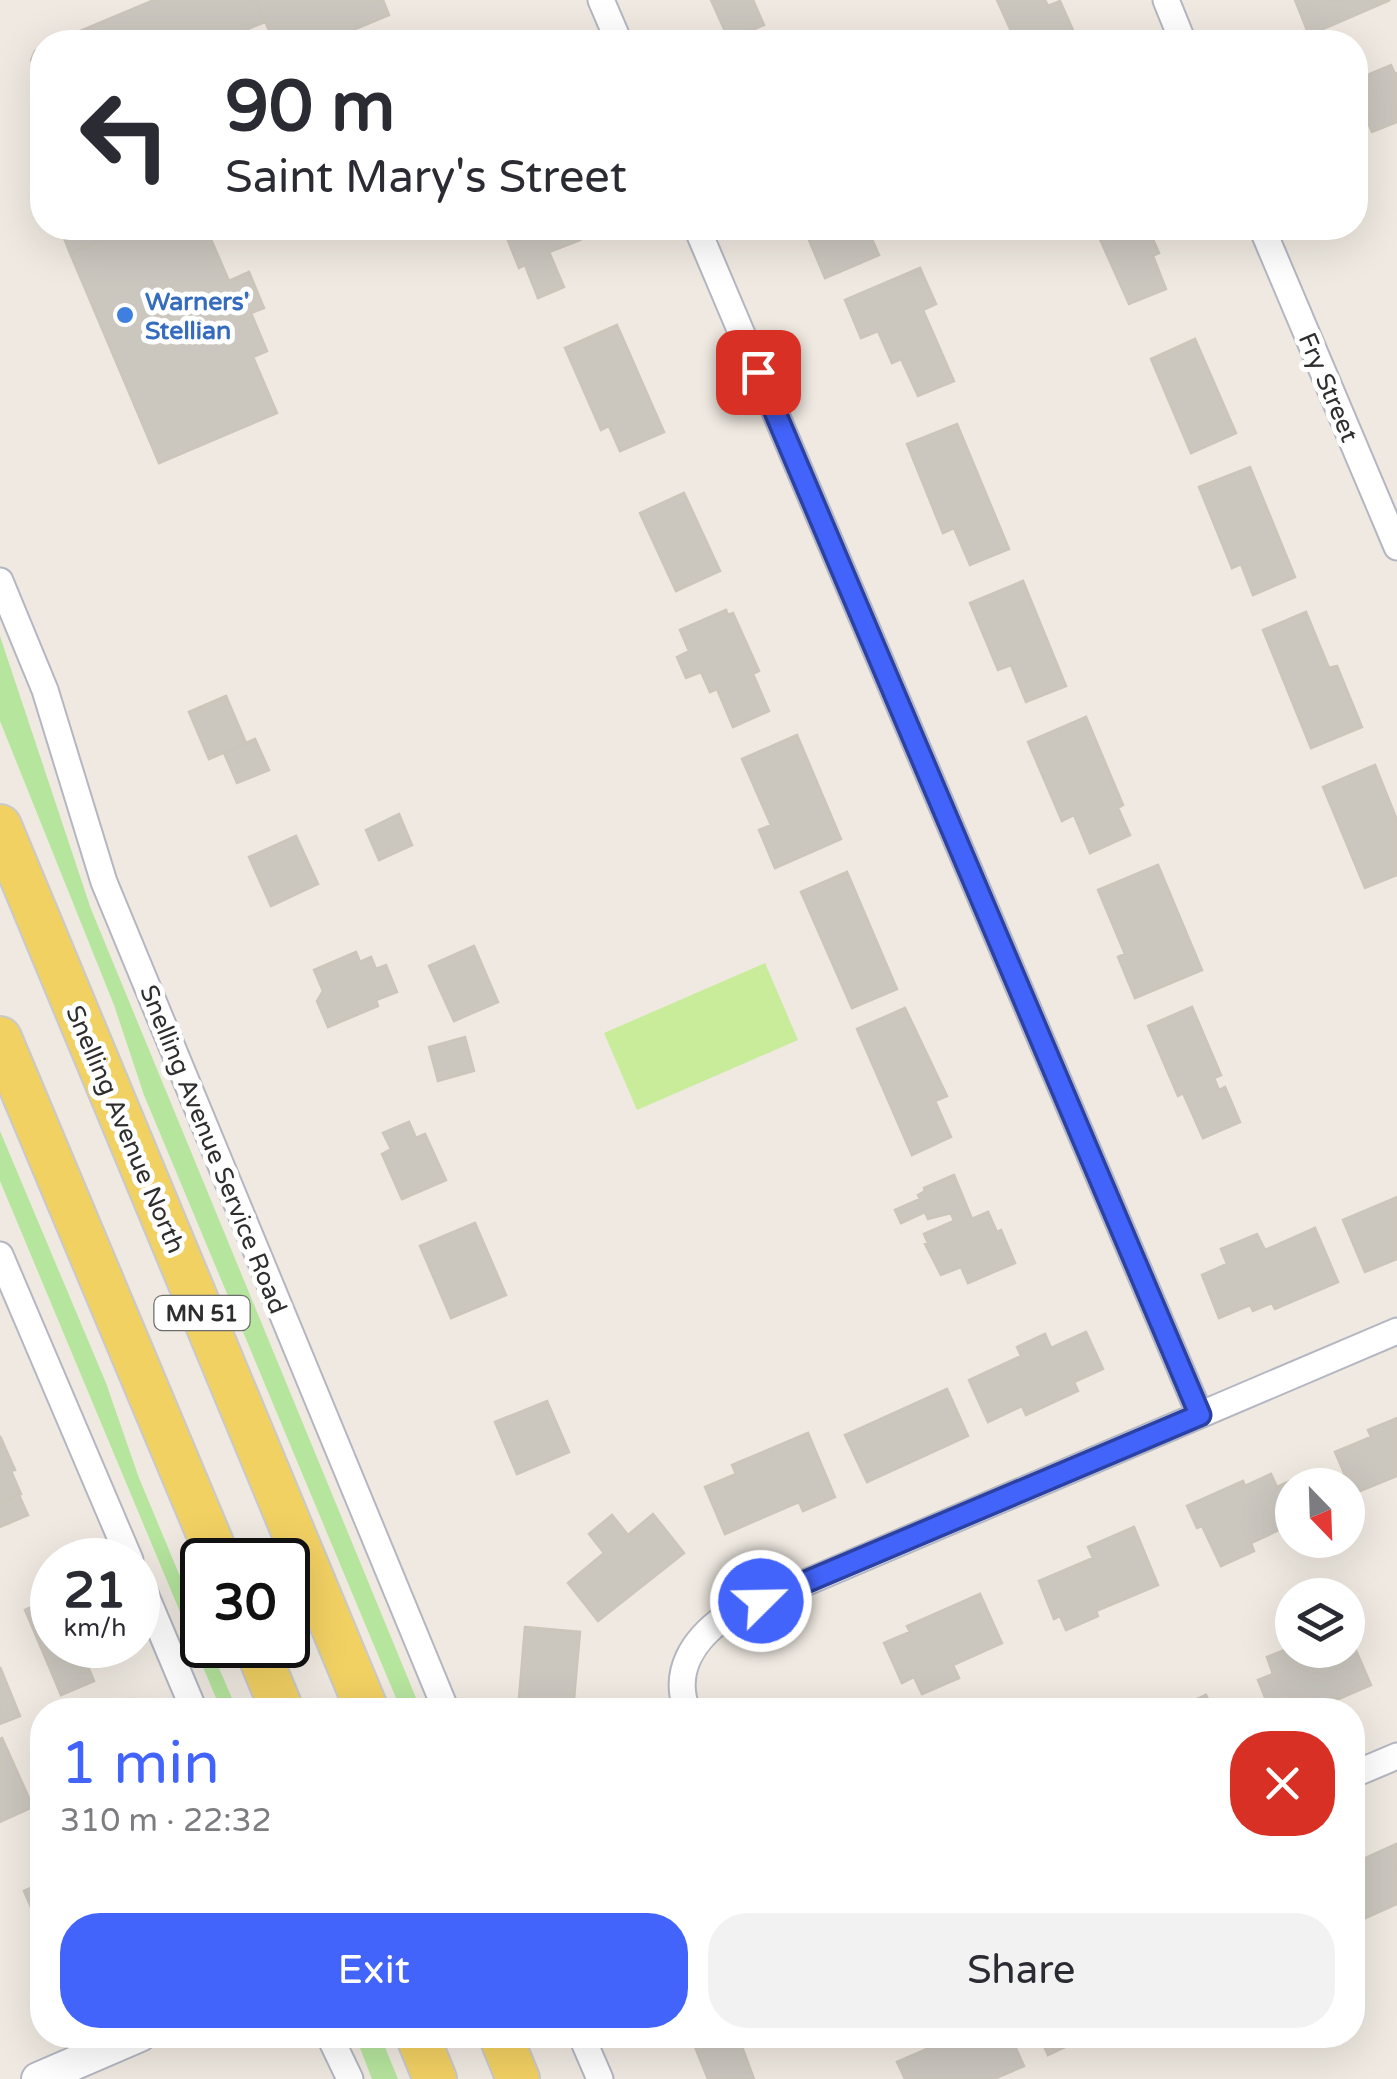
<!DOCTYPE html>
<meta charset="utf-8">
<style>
:root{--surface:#fff;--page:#f2f2f3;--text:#2b2b33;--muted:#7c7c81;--accent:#4264fb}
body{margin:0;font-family:"Varela Round",sans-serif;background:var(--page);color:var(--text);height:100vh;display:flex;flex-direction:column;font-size:38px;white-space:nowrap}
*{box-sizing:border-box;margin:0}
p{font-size:32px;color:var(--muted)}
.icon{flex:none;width:55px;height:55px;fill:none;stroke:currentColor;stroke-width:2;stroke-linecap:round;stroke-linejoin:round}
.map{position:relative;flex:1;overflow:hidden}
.side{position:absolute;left:30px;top:1698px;width:1335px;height:350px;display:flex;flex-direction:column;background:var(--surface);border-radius:40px;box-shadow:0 10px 40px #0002}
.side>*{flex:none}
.guide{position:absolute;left:30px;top:30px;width:1338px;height:210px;border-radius:40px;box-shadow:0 10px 40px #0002;background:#fff;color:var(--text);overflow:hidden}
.needle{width:65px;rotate:157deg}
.fabs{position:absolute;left:1275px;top:1468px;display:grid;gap:20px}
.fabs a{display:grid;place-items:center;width:90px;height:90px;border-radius:50%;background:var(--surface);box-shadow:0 10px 40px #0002;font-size:50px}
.speed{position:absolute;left:30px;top:1538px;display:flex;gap:20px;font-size:50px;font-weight:700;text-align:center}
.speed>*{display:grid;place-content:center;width:130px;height:130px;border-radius:50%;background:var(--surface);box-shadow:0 10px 40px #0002;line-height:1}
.speed small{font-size:25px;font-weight:400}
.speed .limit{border:5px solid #111;border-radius:15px;background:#fff;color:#111}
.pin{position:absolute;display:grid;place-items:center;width:85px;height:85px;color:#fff;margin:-42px;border-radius:20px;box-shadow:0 5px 15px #0006}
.me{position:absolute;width:110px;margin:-55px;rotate:67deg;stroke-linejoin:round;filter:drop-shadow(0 0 8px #0008)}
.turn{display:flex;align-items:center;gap:35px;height:210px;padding:0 30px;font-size:45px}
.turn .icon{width:130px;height:130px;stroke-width:2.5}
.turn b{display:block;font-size:70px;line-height:85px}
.round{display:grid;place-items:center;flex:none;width:105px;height:105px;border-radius:40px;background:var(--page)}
.head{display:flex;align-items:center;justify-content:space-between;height:170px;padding:0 30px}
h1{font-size:60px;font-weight:600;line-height:75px;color:var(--accent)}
.button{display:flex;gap:20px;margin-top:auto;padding:20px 30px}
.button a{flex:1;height:115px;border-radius:40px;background:var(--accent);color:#fff;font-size:40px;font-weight:600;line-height:115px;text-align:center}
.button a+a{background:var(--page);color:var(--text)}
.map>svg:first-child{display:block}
.green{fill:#b6e59e}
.pitch{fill:#c9ec9a}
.building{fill:#cbc7bf;stroke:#cbc5ba;stroke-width:2.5}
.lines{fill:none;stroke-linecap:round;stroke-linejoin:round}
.minor-casing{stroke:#b4b7c1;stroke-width:29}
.tertiary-casing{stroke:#b4b7c1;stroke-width:36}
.primary-casing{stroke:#c9c9c9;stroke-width:46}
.minor{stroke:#fff;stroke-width:25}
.tertiary{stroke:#fff;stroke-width:32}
.primary{stroke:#f2d163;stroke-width:42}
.route-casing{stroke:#2b41a3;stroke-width:25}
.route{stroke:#4264fb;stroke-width:18}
.shop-dot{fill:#3f7fe0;stroke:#fff;stroke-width:4}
.labels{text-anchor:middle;stroke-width:10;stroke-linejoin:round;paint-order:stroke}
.shield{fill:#fff;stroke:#6d6d6d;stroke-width:2.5}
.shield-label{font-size:22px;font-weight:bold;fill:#2e2e2e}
.shop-label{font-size:25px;font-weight:bold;fill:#366cbe;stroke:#fff;text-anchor:start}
.street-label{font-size:25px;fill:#2e2e2e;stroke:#fff}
</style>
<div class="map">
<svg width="1397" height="2079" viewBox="0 0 1397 2079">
<rect width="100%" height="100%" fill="#efe9e1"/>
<!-- green -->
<path class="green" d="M0,636L91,909L421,1710H401L144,1095L114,1005L0,721Z
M0,1131L106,1383L139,1478L202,1629V1645H209L237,1710H221L0,1181Z
M355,2035H380L398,2079H372Z"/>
<!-- pitch -->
<path class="pitch" d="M765,963L798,1040L637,1110L604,1033Z"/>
<!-- building -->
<path class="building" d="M154,0H256L265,22L216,42H54Z
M256,0H383L389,15L324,42H274Z
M711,0H753L764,25L729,40Z
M997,0H1045L1048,6L1060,1L1076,37L1063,42H1016Z
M1295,0H1390L1309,35Z
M42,47V87L31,60L35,51Z
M1391,65L1395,74L1397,73V122L1372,132L1355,93V80Z
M60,228H130L70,253Z
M130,228H206L229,281L249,272L264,308L251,313L267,351L253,357L277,413L159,463L70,253Z
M503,228H575L580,240L549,252L564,287L538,298L525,265L519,268Z
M804,228H867L879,255L825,278Z
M1095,228H1148L1159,253L1153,256L1166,289L1129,304Z
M920,268L936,304L923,310L954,381L918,396L901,359L892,363L878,331L861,338L845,300Z
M617,325L664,432L620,451L609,426L601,430L565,348Z
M1195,339L1236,433L1191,453L1151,359Z
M957,424L1009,549L970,565L954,528L943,533L907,444Z
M1250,467L1295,577L1253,595L1241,564L1232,568L1199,487Z
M684,493L720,571L676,591L640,513Z
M1023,581L1066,686L1026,702L1011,665L998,670L970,603Z
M726,610L728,615L733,613L759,671L753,674L769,711L733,727L717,689L710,692L701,672L686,678L677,657L689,651L680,630Z
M1306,612L1329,668L1337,666L1362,727L1311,748L1263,630Z
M226,696L246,743L209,759L189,712Z
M1086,717L1123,805L1118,808L1130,835L1090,853L1074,815L1062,821L1028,742Z
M797,735L841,839L775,868L759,830L771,825L742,759Z
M255,739L269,770L237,783L224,753Z
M1375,765L1397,820V875L1365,888L1323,787Z
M399,814L412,845L379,860L366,830Z
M296,836L318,884L271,906L249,857Z
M1158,865L1202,970L1135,998L1118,957L1125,954L1098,890Z
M847,872L897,989L852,1008L801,892Z
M474,946L498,1002L454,1021L429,966Z
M356,952L360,962L371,957L376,969L386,965L397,992L376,1000L378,1006L328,1027L317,1001L323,991L314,970Z
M1192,1007L1221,1075L1214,1078L1219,1090L1225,1087L1240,1122L1203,1138L1183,1093L1178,1096L1148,1026Z
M905,1008L947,1096L935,1101L951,1137L912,1155L857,1029Z
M465,1037L474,1071L438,1081L429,1047Z
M409,1122L416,1138L425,1134L446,1180L402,1199L382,1154L391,1149L383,1133Z
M954,1175L972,1219L988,1212L997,1232L1001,1230L1015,1263L968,1283L961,1267L941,1275L925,1244L928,1243L924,1234L954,1221L951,1213L928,1219L925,1212L901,1223L895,1210L920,1199L918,1195L925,1191L924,1188Z
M1397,1197V1259L1365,1272L1343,1220Z
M475,1223L506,1295L451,1318L420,1246Z
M1315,1228L1338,1282L1275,1309L1272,1303L1253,1311L1250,1305L1219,1318L1202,1275L1227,1264L1221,1249L1257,1234L1265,1250Z
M1086,1332L1103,1369L1074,1382L1078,1391L1026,1415L1022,1406L988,1422L969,1380L1021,1356L1017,1347L1045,1334L1051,1348Z
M947,1389L968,1436L867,1482L845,1435Z
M547,1401L569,1452L517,1474L495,1422Z
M1397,1418V1476L1353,1494L1335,1452L1371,1437L1368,1430Z
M808,1433L835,1497L803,1511L799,1502L725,1534L705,1487L736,1474L732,1465Z
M0,1436L15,1470L11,1471L21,1494L0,1503Z
M1271,1474L1277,1487L1301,1476L1305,1485H1292V1524L1251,1543L1254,1551L1221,1566L1202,1526L1197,1528L1187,1506L1243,1481L1245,1486Z
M19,1495L28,1515L0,1527V1503Z
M653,1514L684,1553L598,1621L568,1583L604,1553L589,1534L612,1515L628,1535Z
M1134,1527L1158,1585L1096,1611L1098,1616L1066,1630L1060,1616L1054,1619L1039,1581L1093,1558L1088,1547Z
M980,1594L1002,1643L953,1665L959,1678L922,1694L914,1677L902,1683L884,1643L910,1632L907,1626Z
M52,1598V1645L88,1647L48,1664L25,1610Z
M525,1627L580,1632L573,1710H518Z
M1351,1639L1371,1685L1313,1710H1303L1302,1706L1292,1710H1270L1258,1680L1273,1674L1267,1657L1292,1647V1650H1348V1640Z
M81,1650L94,1681L61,1695L48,1664Z
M0,1667L20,1716L0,1724Z
M1206,1695L1213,1710H1172Z
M2,1738L33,1807L0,1822V1739Z
M1396,1844L1397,1904L1352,1924V1864Z
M42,1883V1933L24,1891Z
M725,2035H741L744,2043L741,2044L754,2079H708L695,2047Z
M959,2035H1010L1024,2066L994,2079H905L897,2062Z
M1039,2035H1078L1080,2040L1048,2055Z"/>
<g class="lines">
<defs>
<path id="minor" d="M601,0L619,42
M1166,0L1183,42
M697,228L1200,1415
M1262,228L1397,547
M0,581L45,690L104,882L446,1710
M0,1255L130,1560
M138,1577L194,1710
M687,1710C672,1671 694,1639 725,1617L1397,1331
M1352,1775L1397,1756
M329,2035L350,2079
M581,2035L600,2079"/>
<path id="tertiary" d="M38,2079L140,2035"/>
<path id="primary" d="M0,826L367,1710
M0,1038L219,1560
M255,1645L282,1710
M417,2035L435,2079
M500,2035L518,2079"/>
</defs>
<!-- minor casing -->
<use href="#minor" class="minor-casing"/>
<!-- tertiary casing -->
<use href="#tertiary" class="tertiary-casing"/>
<!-- primary casing -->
<use href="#primary" class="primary-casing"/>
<!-- minor -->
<use href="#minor" class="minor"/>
<!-- tertiary -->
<use href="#tertiary" class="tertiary"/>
<!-- primary -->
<use href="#primary" class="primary"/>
</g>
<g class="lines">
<defs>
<path id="route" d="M758,372L1200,1415L761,1601"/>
</defs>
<!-- route casing -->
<use href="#route" class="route-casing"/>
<!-- route -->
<use href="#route" class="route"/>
</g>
<!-- markers -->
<circle class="shop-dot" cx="125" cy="315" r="10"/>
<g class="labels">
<!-- shield labels -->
<rect class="shield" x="154.5" y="1296" width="95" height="34" rx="8"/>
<g class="shield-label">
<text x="202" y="1321">MN 51</text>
</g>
<!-- shop labels -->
<g class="shop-label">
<text x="145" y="310">Warners'<tspan x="145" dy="29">Stellian</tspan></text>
</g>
<!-- street labels -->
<g class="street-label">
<text transform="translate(1329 387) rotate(67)" y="9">Fry Street</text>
<text transform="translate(126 1129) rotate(67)" y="9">Snelling Avenue North</text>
<text transform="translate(214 1149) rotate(68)" y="9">Snelling Avenue Service Road</text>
</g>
</g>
</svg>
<div class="fabs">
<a><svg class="needle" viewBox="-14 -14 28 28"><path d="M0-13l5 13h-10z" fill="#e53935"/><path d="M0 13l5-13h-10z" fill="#7c7c81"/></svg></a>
<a><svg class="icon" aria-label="layers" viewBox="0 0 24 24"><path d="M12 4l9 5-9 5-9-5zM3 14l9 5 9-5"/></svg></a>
</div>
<div class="speed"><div>21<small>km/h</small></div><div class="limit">30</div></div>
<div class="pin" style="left:758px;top:372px;background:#d93025"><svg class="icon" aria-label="arrive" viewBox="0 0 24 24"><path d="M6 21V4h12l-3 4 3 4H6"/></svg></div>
<svg class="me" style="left:761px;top:1601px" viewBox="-20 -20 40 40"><circle r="17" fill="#4264fb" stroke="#fff" stroke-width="3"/><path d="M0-11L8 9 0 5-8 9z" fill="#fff"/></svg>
<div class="guide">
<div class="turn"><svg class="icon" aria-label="left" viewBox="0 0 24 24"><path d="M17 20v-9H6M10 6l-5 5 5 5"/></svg><div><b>90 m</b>Saint Mary's Street</div></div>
</div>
<section class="side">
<div class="head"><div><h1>1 min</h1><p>310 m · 22:32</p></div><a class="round" style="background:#d93025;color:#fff"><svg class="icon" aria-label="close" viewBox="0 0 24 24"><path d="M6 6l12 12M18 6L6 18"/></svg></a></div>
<div class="button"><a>Exit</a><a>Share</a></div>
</section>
</div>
